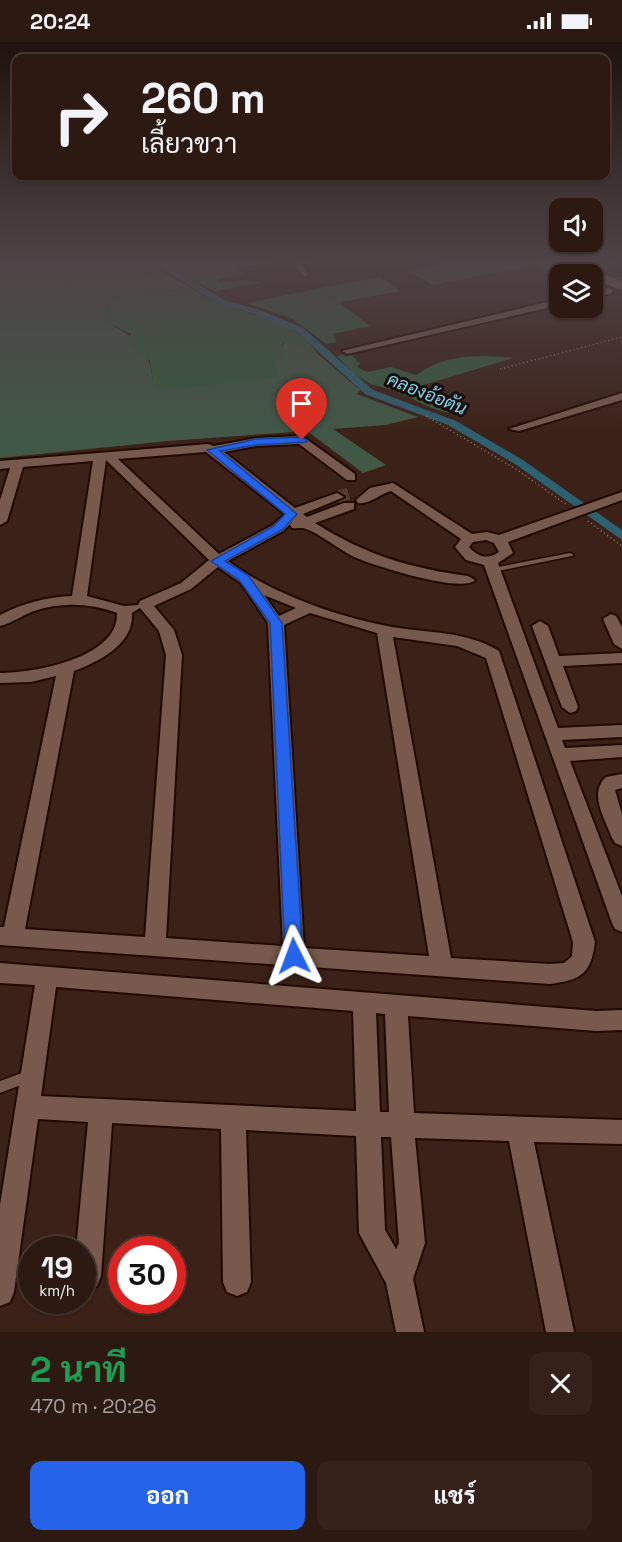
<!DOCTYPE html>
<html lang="th">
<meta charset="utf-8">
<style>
:root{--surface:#2c1911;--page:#34221a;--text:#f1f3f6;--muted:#a6a09f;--line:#483831;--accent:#2563eb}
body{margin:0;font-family:"Space Grotesk",Sarabun,sans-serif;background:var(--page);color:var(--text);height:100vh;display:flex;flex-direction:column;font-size:22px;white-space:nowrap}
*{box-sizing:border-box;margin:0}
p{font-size:20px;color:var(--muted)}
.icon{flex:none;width:33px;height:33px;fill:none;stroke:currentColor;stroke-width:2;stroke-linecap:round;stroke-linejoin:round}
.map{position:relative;height:1290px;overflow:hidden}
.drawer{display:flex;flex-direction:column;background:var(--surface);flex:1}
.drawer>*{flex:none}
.hud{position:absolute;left:12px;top:12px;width:598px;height:126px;border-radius:12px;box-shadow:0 2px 4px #0004,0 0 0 2px var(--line);background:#2c1911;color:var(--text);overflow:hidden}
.fabs{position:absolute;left:549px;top:156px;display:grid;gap:12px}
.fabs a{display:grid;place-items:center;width:54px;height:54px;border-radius:12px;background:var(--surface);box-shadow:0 2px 4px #0004,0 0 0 2px var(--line);font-size:30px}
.speed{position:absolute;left:18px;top:1194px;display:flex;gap:12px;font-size:30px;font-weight:700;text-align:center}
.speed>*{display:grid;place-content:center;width:78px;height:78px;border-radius:50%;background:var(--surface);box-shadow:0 2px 4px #0004,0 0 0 2px var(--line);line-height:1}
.speed small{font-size:15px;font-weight:400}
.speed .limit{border:9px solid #d22;background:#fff;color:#111}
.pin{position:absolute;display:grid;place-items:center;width:51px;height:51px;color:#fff;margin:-62px -26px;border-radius:50% 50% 50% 0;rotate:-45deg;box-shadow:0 0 6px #0007}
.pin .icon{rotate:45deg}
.me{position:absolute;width:66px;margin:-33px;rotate:357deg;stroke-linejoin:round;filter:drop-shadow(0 0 4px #0008)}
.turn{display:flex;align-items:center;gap:21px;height:126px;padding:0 30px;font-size:27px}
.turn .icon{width:78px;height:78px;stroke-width:2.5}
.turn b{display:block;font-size:42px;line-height:51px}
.round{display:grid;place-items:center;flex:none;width:63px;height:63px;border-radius:12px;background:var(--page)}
.summary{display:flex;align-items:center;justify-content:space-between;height:102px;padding:0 30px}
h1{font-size:36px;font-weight:700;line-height:45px;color:#1e9e55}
.primary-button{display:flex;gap:12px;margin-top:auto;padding:12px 30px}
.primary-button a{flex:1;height:69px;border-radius:12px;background:var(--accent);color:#fff;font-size:24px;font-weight:700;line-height:69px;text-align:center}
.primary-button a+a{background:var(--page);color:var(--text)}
.status{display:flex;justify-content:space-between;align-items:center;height:42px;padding:0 30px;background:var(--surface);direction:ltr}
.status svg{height:16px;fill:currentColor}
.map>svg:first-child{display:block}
.industrial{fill:#3a2b37}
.green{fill:#415847}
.forest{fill:#365b40}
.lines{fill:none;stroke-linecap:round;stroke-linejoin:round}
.canal{fill:#2d6071;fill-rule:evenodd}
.minor-tunnel{stroke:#553c32;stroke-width:12;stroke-dasharray:12 6;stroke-linecap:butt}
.service-casing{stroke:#210a02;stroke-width:3}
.minor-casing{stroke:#210a02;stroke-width:4}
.primary-casing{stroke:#210a02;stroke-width:3}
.path{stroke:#927c73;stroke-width:1.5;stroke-dasharray:1 3;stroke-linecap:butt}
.service{fill:#77594d;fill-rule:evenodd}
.minor{fill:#77594d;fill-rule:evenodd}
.primary{fill:#9f6770;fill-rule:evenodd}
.route{fill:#2563eb;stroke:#184099;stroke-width:1.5}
.labels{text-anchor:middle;stroke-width:6;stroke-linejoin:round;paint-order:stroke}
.far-water-label{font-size:18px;font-style:italic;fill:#81d4f1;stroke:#1a0e0a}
</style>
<div class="status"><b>20:24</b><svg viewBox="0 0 49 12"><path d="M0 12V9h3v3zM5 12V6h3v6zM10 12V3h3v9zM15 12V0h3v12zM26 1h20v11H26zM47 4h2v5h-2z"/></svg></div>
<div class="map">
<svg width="622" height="1290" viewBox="0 0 622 1290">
<rect width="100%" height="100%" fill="#3b2117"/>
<!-- industrial -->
<path class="industrial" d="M229,218H305L239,229Z"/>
<!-- green -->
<path class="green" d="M0,218L45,220L64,239L155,230L156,226L193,247L128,252L111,257L104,274L106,280C134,294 149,306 153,338L279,334L272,319L286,298L318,312L360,348L357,352L418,375L386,383L333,387L386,423L363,431L307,389L168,399L0,416Z
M184,218H229L239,229L204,234L184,221Z
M467,218H522L535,223L433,243L408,229Z
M380,235L401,249L340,260L321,246Z"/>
<!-- forest -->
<path class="forest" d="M31,218H144L156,226V230L64,239L45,220Z
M165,218H184V221L204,234L239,229L244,232L218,237V240C231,242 249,235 260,241L214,249L184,233Z
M321,246L370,284L332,292L337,300L326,302L293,277L247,261Z
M193,247C202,252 211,259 221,262C261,278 290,274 318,312L286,299L282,302L284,315L272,319L280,335L162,348L153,338L150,319L128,302L131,292L106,280L104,274L111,257L128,252Z
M350,311L360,322L357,325L367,330L391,325L416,333C445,312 478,312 513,316L420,344V353L464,370L449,371L434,367L393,348L370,342L353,331L337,314Z"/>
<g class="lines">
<!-- canal -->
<path class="canal" d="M149,218H159L224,258L260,268L303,286L373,348L456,379L523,418L622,488V498L515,422L448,383L365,352L297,290L254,272L218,262Z"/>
<!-- minor-tunnel -->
<path class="minor-tunnel" d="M337,455L351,451"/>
<defs>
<path id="service" d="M245,218H249L251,221L294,218L256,223H248Z
M615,218H622L585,230L581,229Z
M622,234V236L609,240L607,239Z
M570,511L574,513L572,514L493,530L489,528L493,526Z
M30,1028L34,1030L36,1034L34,1038L0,1051V1039Z"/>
<path id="minor" d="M303,218H320L302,223L309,232L305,235L292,222Z
M609,246L612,247V251L592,256V250Z
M560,257V263L347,312L342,309Z
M622,351V358L519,389L509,387Z
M302,394L355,432V438H347L299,402L256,404L224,410L295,466L337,451L344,455L303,472L307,475L344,461H354V467L315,481C366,513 409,526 468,534L475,538C462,552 372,523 354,515C338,507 322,493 306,487C302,485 297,487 292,486L290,483L294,478L283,489L228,519C272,552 338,575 392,585C428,591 467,589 499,609L595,900C591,932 581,938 550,942L0,903V885H4L56,634L31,640L0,641V631C34,631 119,616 117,571C90,561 61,560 34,569C23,573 12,581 0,584V573C23,561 47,555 72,554L93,419L23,425L7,479L0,483V458L10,426L0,427V419L208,402L214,404L256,396ZM206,410L285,472L273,483L219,512L118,417ZM106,418L209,518L181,541L140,559L138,563L124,564L87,554ZM218,525L241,541L268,581L283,904L166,896L182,613L174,588L154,564L191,547ZM264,553L296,566L279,574ZM140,566L159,589L166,613L145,895L25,887L74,629C98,620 134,603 132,571ZM310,571L377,591L429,914L304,906L284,583ZM393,595L457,604L486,616L573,900L572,914L564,921L550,922L451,916Z
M393,441L472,492L487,490L499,493L622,450V458L508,500L513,511L498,521L558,686L622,683V695L562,698L565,706L622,703V715L570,719L622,854V890L615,887L612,881L484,523L466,518L455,505L461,497L391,449C380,452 369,463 358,461L356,458L370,446ZM486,498L494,501L499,510C488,518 478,515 469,505L473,500Z
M611,572L616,574L622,585V607L614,602L603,577Z
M540,579L548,584L559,614L622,611V621L563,624L578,665L576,669L570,671L562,665L532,584Z
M622,732V746L615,748L622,772V804L615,801L612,796C605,776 588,752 606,735Z
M0,921L596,969L622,968V988L596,989L408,974L414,1071L622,1078V1102L534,1100L574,1290H546L509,1099L415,1096L425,1201L413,1237L424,1290H396L386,1241L359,1191L356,1094L246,1088L251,1240L247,1250L237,1254L227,1250L223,1240L221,1087L112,1081L101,1234L97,1244L87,1248L82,1246V1208H76L88,1080L38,1077L14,1250L10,1260L0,1264V1163L35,943L0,941ZM56,945L353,969L356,1069L41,1054ZM376,971L385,972L389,1070H380ZM381,1095H391L399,1201L396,1207L385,1188Z"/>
<path id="primary" d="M523,218L550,220L548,218H568L622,239V248L592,238V232L573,230L574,232L560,234Z"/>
</defs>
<!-- service casing -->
<use href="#service" class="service-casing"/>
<!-- minor casing -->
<use href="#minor" class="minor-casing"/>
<!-- primary casing -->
<use href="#primary" class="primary-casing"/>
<!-- path -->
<path class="path" d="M190,218L208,226H241
M500,327L622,295
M426,374L519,429L567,463
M588,479L622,504"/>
<!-- service -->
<use href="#service" class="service"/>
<!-- minor -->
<use href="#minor" class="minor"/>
<!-- primary -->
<use href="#primary" class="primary"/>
</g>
<!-- sky -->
<linearGradient id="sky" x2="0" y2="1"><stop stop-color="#20120d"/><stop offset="0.55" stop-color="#4f4347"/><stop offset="1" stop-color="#4f4347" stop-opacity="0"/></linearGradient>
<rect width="622" height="399" fill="url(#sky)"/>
<!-- route -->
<path class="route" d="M302,395L307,398L306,400L256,403L220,409L297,472L282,488L225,519L248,533L282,581L303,914L301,920L294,922L288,920L285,914L270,581L239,538L211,519L274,484L285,472L207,408L256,397Z"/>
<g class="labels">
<!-- far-water labels -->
<g class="far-water-label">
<text transform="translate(427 352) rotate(22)" y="6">คลองอ้อตัน</text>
</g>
</g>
</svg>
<div class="fabs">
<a><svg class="icon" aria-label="sound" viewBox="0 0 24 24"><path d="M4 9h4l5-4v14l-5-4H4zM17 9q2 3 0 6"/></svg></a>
<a><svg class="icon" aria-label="layers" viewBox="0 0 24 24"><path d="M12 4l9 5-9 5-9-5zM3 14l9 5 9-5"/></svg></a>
</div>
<div class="speed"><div>19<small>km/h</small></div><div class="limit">30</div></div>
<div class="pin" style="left:302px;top:398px;background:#d93025"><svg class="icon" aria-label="arrive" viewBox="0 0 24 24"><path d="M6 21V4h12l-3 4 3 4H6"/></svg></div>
<svg class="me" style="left:294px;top:914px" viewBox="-20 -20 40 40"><path d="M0-17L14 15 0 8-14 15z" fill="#2563eb" stroke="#fff" stroke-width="4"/></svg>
<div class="hud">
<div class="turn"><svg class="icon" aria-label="right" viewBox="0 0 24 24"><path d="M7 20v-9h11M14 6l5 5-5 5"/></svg><div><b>260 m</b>เลี้ยวขวา</div></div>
</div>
</div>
<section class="drawer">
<div class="summary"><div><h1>2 นาที</h1><p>470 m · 20:26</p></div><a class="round"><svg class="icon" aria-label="close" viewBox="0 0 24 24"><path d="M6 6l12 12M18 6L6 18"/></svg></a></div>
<div class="primary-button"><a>ออก</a><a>แชร์</a></div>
</section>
